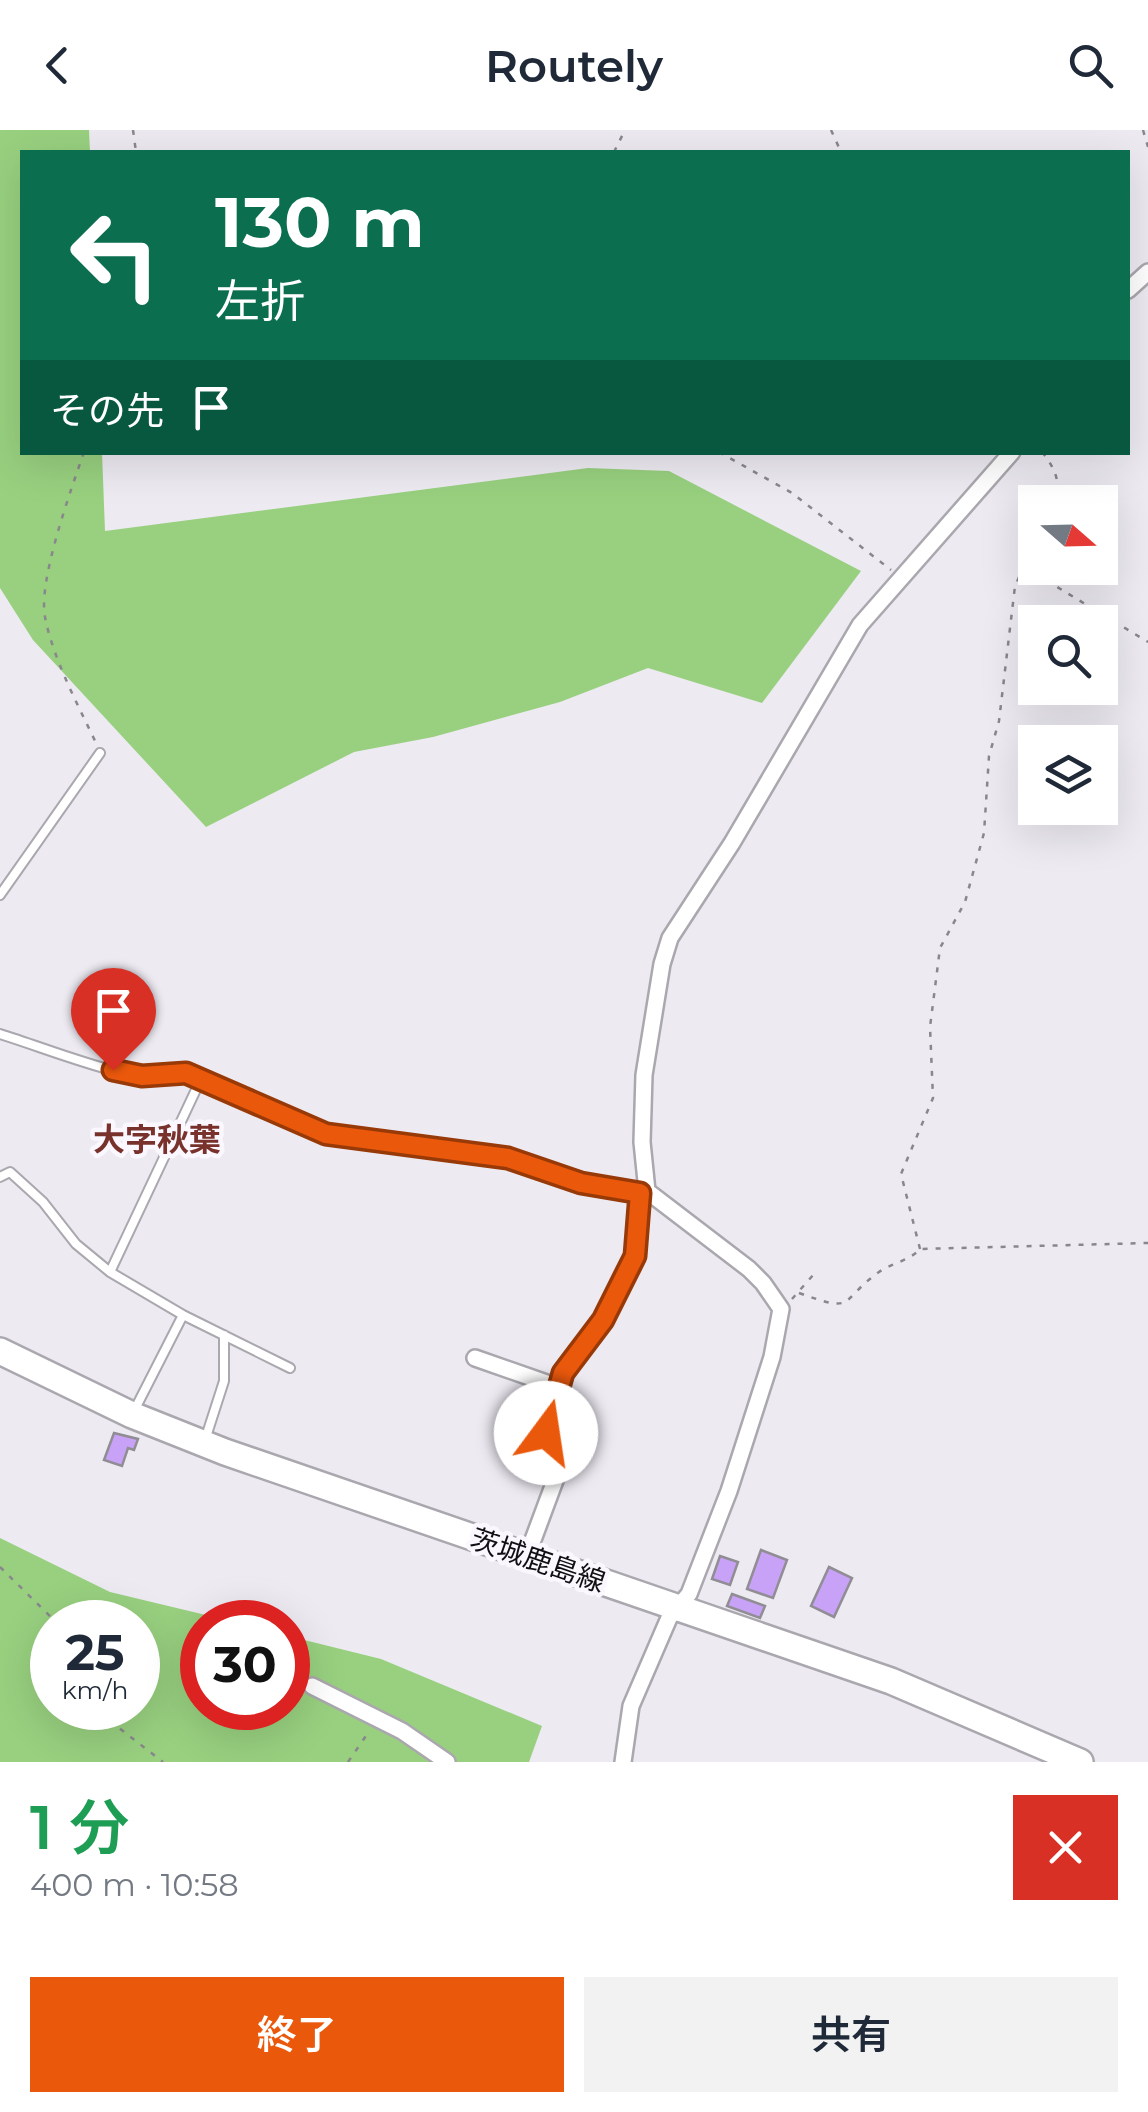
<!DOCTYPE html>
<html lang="ja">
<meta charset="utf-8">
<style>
:root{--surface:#fff;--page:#f2f2f3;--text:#1f2937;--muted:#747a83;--accent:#ea580c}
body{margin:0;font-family:Montserrat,"Noto Sans JP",sans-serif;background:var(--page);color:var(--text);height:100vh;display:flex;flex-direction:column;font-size:38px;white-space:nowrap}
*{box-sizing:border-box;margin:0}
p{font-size:32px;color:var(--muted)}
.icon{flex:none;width:55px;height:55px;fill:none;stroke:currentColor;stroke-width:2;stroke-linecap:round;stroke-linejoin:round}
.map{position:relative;height:1632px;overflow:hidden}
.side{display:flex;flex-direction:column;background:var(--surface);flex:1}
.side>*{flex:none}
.hud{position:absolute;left:20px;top:20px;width:1110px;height:305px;border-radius:0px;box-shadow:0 10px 40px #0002;background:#0b6e4f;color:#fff;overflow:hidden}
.needle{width:65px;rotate:110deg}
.tools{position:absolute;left:1018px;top:355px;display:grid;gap:20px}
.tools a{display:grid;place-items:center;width:100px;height:100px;border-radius:0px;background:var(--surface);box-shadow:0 10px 40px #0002;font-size:50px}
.speed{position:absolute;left:30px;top:1470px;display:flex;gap:20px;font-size:50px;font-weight:700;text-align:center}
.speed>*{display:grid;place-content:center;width:130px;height:130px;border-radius:50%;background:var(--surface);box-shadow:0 10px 40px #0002;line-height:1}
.speed small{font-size:25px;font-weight:400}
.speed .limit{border:15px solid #d22;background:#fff;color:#111}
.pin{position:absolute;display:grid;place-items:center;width:85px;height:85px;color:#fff;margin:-102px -42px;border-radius:50% 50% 50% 0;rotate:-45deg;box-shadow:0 0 10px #0007}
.pin .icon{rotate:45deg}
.me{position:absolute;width:110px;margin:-55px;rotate:14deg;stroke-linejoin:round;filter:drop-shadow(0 0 8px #0008)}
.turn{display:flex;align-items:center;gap:35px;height:210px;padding:0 30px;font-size:45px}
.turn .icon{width:130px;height:130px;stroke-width:2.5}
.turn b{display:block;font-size:70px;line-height:85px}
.then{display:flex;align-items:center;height:95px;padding:0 30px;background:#0003;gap:20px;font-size:38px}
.round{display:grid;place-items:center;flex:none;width:105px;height:105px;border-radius:0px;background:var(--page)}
.head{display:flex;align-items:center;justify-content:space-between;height:170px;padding:0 30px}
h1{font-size:60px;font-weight:600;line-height:75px;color:#1e9e55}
.primary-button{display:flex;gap:20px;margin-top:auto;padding:20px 30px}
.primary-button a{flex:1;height:115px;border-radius:0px;background:var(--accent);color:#fff;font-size:40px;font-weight:600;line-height:115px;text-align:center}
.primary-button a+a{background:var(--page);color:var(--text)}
header{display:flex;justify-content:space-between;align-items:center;height:130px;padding:0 30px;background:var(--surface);font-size:45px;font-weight:600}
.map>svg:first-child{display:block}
.forest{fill:#98d07f;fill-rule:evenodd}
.building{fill:#c8a2f6;stroke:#908d94;stroke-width:2.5}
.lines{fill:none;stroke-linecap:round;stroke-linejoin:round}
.lane-casing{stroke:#aaa7ae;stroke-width:12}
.street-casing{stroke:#aaa7ae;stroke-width:20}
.primary-casing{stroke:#aaa7ae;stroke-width:30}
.path{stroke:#89878c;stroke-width:2.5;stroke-dasharray:5 8;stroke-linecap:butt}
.lane{stroke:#fff;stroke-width:8}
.street{stroke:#fff;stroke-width:15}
.primary{stroke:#fff;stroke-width:25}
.route-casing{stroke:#983908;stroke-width:25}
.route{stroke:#ea580c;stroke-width:18}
.labels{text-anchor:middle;stroke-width:9;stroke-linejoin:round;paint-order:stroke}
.street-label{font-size:28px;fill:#100f12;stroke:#faf8fe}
.quarter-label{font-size:32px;font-weight:bold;fill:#78312b;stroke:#faf8fe}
</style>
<header><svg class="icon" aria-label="back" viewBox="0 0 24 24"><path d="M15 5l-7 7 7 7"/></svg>Routely<svg class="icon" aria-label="search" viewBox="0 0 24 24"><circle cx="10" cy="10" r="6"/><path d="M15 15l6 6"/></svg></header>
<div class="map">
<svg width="1148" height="1632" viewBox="0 0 1148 1632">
<rect width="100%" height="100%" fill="#edeaf2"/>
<!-- forest -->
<path class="forest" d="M0,0H89L90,22H22V322L102,323L105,401L588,338L669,341L861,441L762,573L648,538L560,572L433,607L354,622L206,697L33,510L0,458Z
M0,1408L110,1462L235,1492H202V1578H288V1506L381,1529L542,1596L529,1632H0ZM52,1492H138V1578H52Z"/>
<!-- building -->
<path class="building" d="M114,1303L138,1309L134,1320L128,1318L122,1336L104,1330Z
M761,1420L787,1430L773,1468L747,1459Z
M720,1426L738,1432L730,1455L712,1449Z
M829,1437L852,1448L834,1487L811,1476Z
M732,1464L765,1476L760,1488L727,1476Z"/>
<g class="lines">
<defs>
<path id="lane" d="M0,765L100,623
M0,904C38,916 76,931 115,941C144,948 173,939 201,949L110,1142
M0,1047L10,1042L43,1072L76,1114L110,1142L183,1185L290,1238
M135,1279L183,1185
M205,1310L224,1251V1205"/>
<path id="street" d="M1128,160L1148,142
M201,949L326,1005L508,1028L607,1059L647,1061
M475,1228L558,1257
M527,1426L566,1321L554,1317L546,1303L563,1243L603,1190L635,1126L640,1063
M312,1556L402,1601L447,1632
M623,1632L631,1576L669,1488L689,1464L729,1361L772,1227L781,1179L763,1153L749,1139L647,1061L642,1012L644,945L662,834L670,808L732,713L860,495L1012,322"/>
<path id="primary" d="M0,1221L132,1285L225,1322L891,1551L1080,1632"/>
</defs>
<!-- lane casing -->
<use href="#lane" class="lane-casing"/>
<!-- street casing -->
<use href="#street" class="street-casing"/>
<!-- primary casing -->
<use href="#primary" class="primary-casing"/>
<!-- path -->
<path class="path" d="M133,0L136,22
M831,0L841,22
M1143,0L1148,17
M614,22L625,0
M84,322C71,360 38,450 45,487C53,529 79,577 97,615
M719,322L792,363L891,440
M1042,322C1055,338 1061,352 1056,372
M1024,437L1148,512
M920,1119L901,1044L933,968L930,897L940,818L965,772L984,703L989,626L999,591L1015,456L1035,412
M799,1163C858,1184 837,1172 879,1142C892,1133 909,1131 920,1119L1148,1113
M792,1169L814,1144
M0,1437L56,1492
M105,1578L114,1594L163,1632
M348,1632L370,1600"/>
<!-- lane -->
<use href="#lane" class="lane"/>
<!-- street -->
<use href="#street" class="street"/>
<!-- primary -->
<use href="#primary" class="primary"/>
</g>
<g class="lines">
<defs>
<path id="route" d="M113,940L142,946L186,943L326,1004L508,1028L581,1053L640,1063L635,1126L603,1190L563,1243L546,1303"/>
</defs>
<!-- route casing -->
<use href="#route" class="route-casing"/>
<!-- route -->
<use href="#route" class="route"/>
</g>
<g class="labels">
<!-- street labels -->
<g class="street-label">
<text transform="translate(538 1430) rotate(19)" y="10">茨城鹿島線</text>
</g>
<!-- quarter labels -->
<g class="quarter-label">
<text x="157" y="1021">大字秋葉</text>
</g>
</g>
</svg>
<div class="tools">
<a><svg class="needle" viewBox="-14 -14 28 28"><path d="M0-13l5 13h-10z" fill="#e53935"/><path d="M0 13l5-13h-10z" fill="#747a83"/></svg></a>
<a><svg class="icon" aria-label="search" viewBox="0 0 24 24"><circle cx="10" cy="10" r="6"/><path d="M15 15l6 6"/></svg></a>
<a><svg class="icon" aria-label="layers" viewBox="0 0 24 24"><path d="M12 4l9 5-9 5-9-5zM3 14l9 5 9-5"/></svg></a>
</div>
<div class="speed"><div>25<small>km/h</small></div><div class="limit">30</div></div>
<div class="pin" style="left:113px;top:940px;background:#d93025"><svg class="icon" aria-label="arrive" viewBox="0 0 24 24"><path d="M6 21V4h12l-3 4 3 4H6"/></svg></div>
<svg class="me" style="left:546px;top:1303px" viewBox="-20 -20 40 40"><circle r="19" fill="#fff"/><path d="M0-13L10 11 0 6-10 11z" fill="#ea580c"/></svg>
<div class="hud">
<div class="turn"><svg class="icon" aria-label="left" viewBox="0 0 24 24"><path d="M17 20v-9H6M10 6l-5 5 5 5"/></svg><div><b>130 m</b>左折</div></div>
<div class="then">その先<svg class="icon" aria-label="arrive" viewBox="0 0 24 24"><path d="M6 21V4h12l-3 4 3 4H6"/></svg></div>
</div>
</div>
<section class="side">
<div class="head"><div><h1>1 分</h1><p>400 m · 10:58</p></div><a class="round" style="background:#d93025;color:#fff"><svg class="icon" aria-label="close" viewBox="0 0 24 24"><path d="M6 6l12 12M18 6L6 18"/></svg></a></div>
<div class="primary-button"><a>終了</a><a>共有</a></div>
</section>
